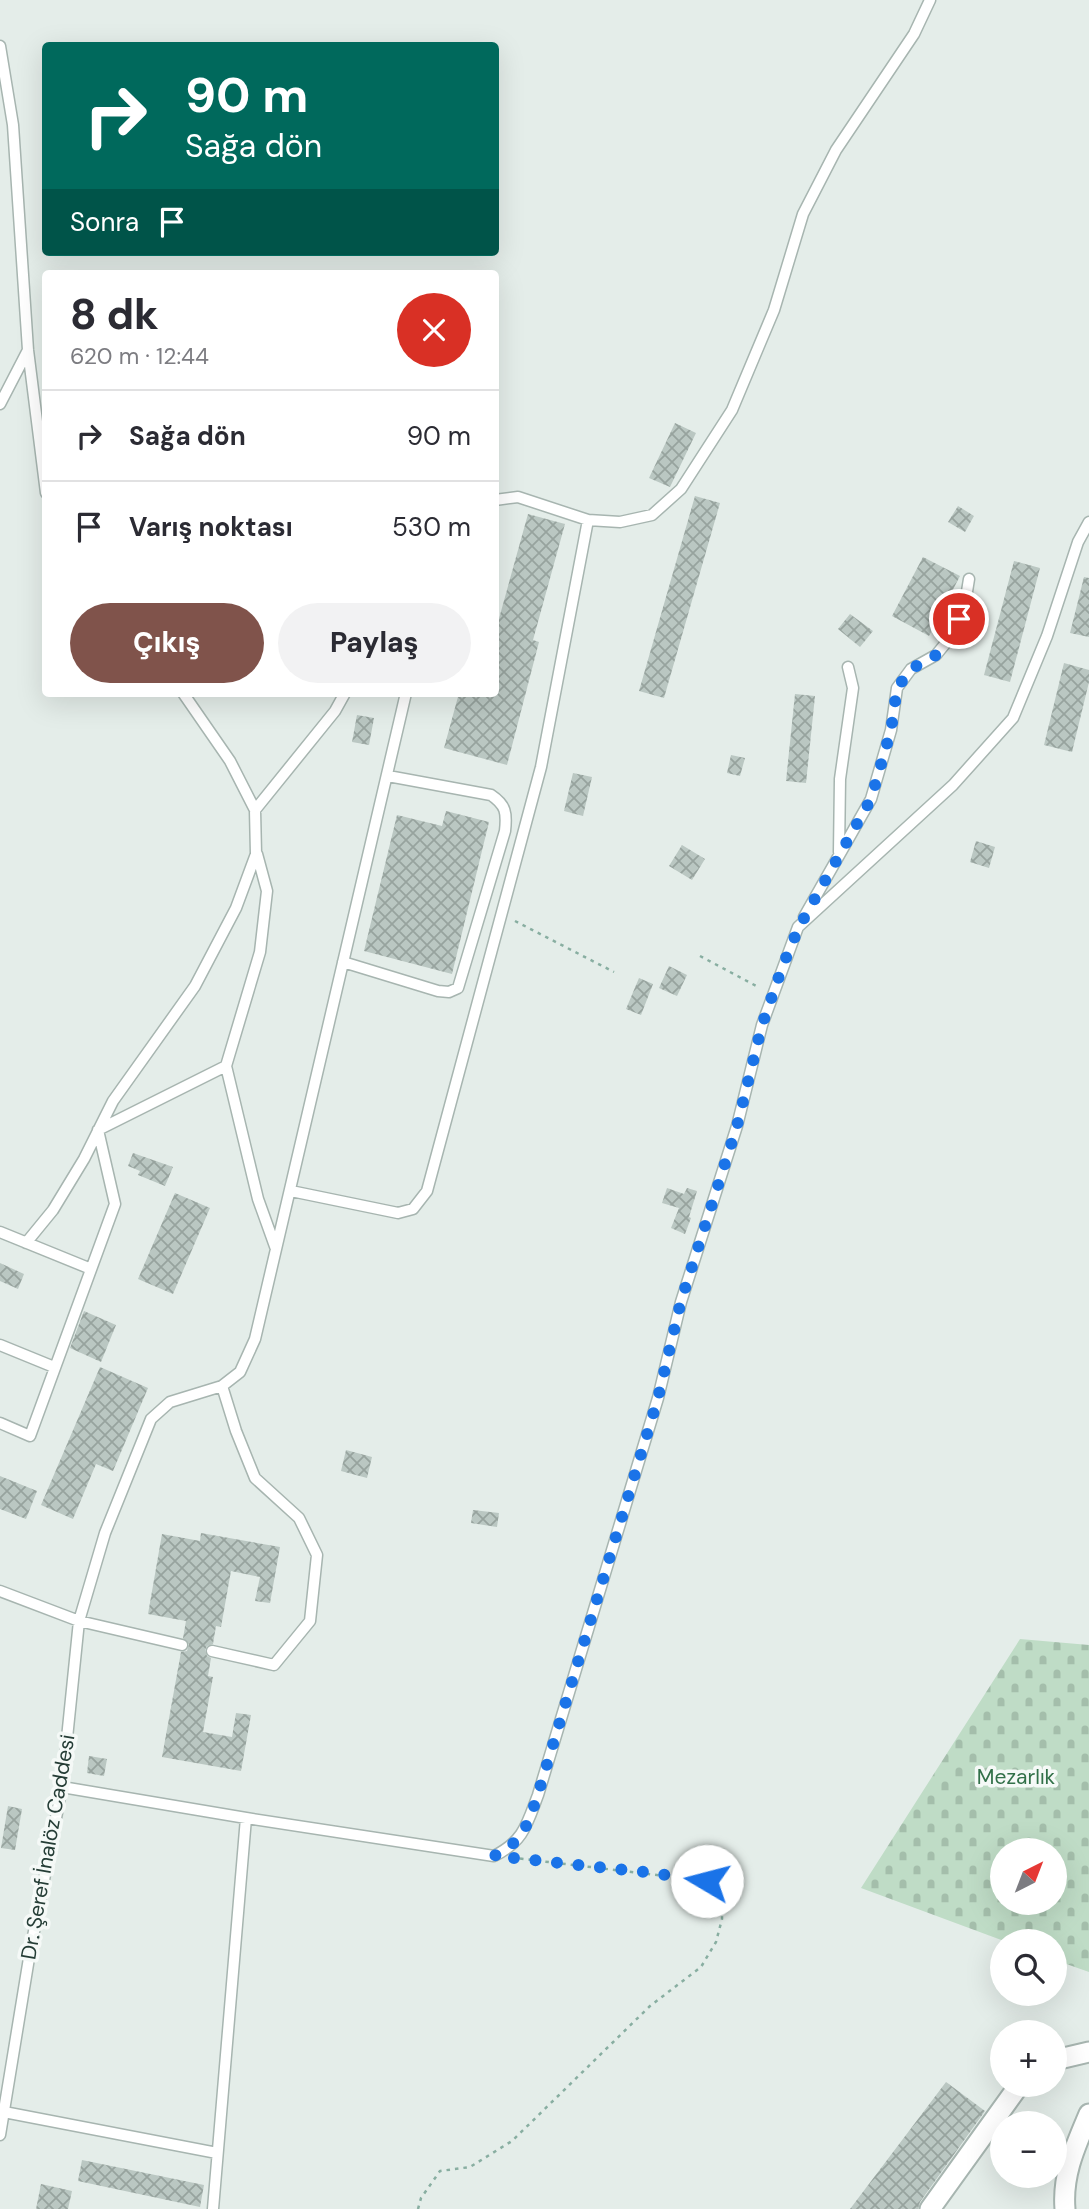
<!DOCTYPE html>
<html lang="tr">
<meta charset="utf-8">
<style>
:root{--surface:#fff;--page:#f2f2f3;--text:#2b2b33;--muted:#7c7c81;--line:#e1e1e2;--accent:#80534b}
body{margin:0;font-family:"DM Sans",sans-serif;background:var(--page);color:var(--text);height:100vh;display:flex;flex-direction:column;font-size:26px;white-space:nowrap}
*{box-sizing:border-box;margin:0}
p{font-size:23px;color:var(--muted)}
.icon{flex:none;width:38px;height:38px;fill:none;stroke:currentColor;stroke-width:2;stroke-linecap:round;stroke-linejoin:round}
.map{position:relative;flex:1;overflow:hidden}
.sheet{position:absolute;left:42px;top:270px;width:457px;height:427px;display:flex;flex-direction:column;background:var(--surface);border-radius:7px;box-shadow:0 7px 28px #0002}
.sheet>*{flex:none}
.top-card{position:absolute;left:42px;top:42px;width:457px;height:214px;border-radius:7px;box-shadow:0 7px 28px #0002;background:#00695c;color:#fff;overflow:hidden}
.needle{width:46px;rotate:42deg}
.controls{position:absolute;left:990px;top:1838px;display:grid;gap:14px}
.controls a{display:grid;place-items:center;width:77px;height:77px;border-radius:50%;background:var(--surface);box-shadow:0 7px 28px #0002;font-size:35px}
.pin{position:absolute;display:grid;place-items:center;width:60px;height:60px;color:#fff;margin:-30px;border:4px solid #fff;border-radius:50%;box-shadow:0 2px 7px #0007}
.me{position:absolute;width:77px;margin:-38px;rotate:278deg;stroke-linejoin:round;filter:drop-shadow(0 0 5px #0008)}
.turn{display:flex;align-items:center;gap:24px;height:147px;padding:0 28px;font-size:32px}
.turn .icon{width:91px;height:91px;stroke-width:2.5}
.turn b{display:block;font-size:49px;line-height:60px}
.then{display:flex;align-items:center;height:66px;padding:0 28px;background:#0003;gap:14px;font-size:26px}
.round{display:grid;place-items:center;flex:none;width:74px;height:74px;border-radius:37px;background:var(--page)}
.head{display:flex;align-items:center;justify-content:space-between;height:119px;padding:0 28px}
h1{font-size:42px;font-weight:800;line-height:52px}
.button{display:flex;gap:14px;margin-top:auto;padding:14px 28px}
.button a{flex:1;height:80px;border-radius:42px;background:var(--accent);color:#fff;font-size:28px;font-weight:800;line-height:80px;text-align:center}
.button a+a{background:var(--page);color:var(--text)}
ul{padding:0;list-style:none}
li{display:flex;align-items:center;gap:21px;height:91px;padding:0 28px;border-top:2px solid var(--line)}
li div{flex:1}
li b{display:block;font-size:26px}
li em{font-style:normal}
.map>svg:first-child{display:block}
.cemetery{fill:url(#cemetery-stones);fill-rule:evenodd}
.building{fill:url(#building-cross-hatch)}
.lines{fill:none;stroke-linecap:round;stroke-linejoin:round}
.lane-casing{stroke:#a7b5b0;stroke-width:13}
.street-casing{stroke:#a7b5b0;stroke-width:23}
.path{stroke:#88aea1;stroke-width:2.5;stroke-dasharray:3.5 5;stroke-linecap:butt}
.lane{stroke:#fff;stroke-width:10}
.street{stroke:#fff;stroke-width:19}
.route{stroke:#1a73e8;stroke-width:12;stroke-dasharray:0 21.6}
.labels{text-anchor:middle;stroke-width:7;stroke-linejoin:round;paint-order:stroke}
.park-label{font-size:21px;fill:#327149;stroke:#f5f9f7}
.street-label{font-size:21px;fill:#253d36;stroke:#f5f9f7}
</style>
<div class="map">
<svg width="1089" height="2209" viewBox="0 0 1089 2209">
<defs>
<pattern id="cemetery-stones" width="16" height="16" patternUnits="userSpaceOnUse" patternTransform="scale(1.75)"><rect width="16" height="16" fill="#bfdcc6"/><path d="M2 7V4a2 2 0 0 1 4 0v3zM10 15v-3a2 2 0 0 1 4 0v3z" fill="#a4beab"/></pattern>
<pattern id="building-cross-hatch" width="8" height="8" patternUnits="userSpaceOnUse" patternTransform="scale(1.75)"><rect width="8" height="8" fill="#bac7c2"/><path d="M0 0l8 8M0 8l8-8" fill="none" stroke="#97a39e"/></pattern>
</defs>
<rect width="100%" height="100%" fill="#e4ede9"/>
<!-- cemetery -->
<path class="cemetery" d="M1020,1639L1089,1645V1972L1055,1960V1941H1004L861,1888ZM1003,1850H1055V1902H1003Z"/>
<!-- building -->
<path class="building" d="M675,423L696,433L670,487L649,478Z
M695,496L720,503L664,698L639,691Z
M958,506L974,516L965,532L948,522Z
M528,514L565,524L533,640L539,642L507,765L444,748L459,693H495V633Z
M923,557L960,576L929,636L892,616Z
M1014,561L1040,568L1010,682L984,675Z
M1084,577L1089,578V637L1070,633Z
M850,614L873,631L860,647L838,629Z
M1064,663L1089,670V682L1072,752L1044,745Z
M795,694L815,696L806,783L786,781Z
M357,715L374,718L369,745L352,742Z
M731,755L745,758L740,776L727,773Z
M573,773L592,777L583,816L564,811Z
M446,811L489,822L452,974L364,951L397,815L442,826Z
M976,841L995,847L989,868L970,862Z
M682,845L705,859L692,880L669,866Z
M669,966L687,975L677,996L659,988Z
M639,978L653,984L641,1015L626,1009Z
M133,1153L173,1167L165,1186L138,1175L140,1171L128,1166Z
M667,1188L684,1194L687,1188L697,1191L689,1217L691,1218L685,1234L671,1228L679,1208L662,1203Z
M175,1193L210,1208L173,1294L138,1279Z
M0,1263L24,1274L18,1289L0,1281Z
M84,1311L116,1325L101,1362L70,1348Z
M100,1367L148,1388L113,1471L96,1464L73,1519L41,1505Z
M346,1450L372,1457L367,1478L341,1471Z
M0,1476L37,1491L26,1519L0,1509Z
M473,1510L499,1513L497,1527L471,1523Z
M201,1533L280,1547L270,1603L255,1601L260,1577L231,1571L221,1627L216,1626L213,1644L207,1646L205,1650L207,1656L211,1658L208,1676L213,1677L203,1732L232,1737L236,1713L251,1715L241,1771L162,1757L181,1652L187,1651L189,1644L183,1638L186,1621L148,1614L162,1534L200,1541Z
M89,1756L107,1759L104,1776L87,1773Z
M8,1806L22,1809L15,1850L1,1848Z
M946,2082L985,2111L920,2202L918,2209H850Z
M82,2160L204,2185L200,2207L78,2181Z
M41,2184L72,2191L68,2209H36Z"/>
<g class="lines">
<defs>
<path id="lane" d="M0,46L13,125L28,350L46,493
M0,404L28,350
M495,500L518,497L588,520L620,522L652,515L681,489L732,410L774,310L803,214L836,150L914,34L930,0
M255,810L335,711L345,693
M839,852L840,779L853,688L848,667
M257,854L267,891L260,952L226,1066L258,1199L276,1249
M804,917L871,799L891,730L897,688L911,669L936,655L954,633L965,604L969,579
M343,962L438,991L449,992L458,988L505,831C507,813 506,805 491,795L388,776
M291,1191L398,1213L413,1209L427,1191L541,767L588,520
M0,1232L91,1269
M26,1243L53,1210L84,1159L113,1101L195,986L236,908L256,854L255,810L230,761L183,693
M0,1345L54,1367
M0,1423L30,1436L115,1204L98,1130L226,1066
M0,1591L79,1621L182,1645
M212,1651L274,1665L310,1621L317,1555L299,1518L255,1478L236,1431L222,1386
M62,1787L246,1818L494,1856C524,1841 527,1824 538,1795L658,1398L681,1302L737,1126L762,1025L798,927L953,785L1013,718L1047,636L1078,542L1089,522
M4,2112L217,2153
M0,2135L30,1952L62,1787L79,1621L105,1533L151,1419L170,1402L222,1386L240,1372L255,1339L406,693
M213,2209L246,1818"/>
<path id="street" d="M1055,2060L1089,2052
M930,2209L1020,2084
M1065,2209C1062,2174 1076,2145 1089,2114"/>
</defs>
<!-- lane casing -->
<use href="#lane" class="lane-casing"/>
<!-- street casing -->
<use href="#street" class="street-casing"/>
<!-- path -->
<path class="path" d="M515,921L614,972
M700,956L760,988
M418,2209L421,2198L440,2171L470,2167L512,2141L650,2006L701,1967L716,1942L722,1919V1897L707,1881L515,1858"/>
<!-- lane -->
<use href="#lane" class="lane"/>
<!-- street -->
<use href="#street" class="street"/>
</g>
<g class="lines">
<!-- route -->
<path class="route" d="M707,1881L646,1872L494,1856C524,1841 528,1824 538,1794L658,1398L681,1301L737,1126L762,1025L783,965L799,927L871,799L891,730L897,688L911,669L936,655L954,633L959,619"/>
</g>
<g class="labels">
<!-- park labels -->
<g class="park-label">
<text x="1016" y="1784">Mezarlık</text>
</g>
<!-- street labels -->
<g class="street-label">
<text transform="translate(48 1847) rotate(-80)" y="7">Dr. Şeref İnalöz Caddesi</text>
</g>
</g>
</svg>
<div class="controls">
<a><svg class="needle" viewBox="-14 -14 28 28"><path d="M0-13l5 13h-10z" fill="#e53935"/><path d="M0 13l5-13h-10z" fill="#7c7c81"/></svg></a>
<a><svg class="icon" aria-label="search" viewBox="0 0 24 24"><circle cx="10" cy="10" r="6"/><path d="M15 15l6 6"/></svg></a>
<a>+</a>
<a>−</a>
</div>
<div class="pin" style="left:959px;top:619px;background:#d93025"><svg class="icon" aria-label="arrive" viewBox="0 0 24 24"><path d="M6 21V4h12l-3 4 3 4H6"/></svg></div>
<svg class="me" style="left:707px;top:1881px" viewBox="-20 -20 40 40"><circle r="19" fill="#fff"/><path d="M0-13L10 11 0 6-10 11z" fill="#1a73e8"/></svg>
<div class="top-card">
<div class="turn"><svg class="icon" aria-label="right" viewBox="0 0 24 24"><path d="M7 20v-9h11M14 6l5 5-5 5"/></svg><div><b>90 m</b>Sağa dön</div></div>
<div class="then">Sonra<svg class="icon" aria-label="arrive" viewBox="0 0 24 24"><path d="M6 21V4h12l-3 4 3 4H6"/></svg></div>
</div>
<section class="sheet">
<div class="head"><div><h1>8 dk</h1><p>620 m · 12:44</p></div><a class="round" style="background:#d93025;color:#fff"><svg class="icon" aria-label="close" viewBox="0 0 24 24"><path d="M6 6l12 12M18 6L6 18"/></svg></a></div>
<ul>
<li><svg class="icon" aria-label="right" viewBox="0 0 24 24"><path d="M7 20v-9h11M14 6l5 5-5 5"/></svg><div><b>Sağa dön</b></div><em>90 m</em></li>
<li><svg class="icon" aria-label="arrive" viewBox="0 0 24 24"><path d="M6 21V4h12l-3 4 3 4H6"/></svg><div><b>Varış noktası</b></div><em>530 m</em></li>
</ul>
<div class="button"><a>Çıkış</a><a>Paylaş</a></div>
</section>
</div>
